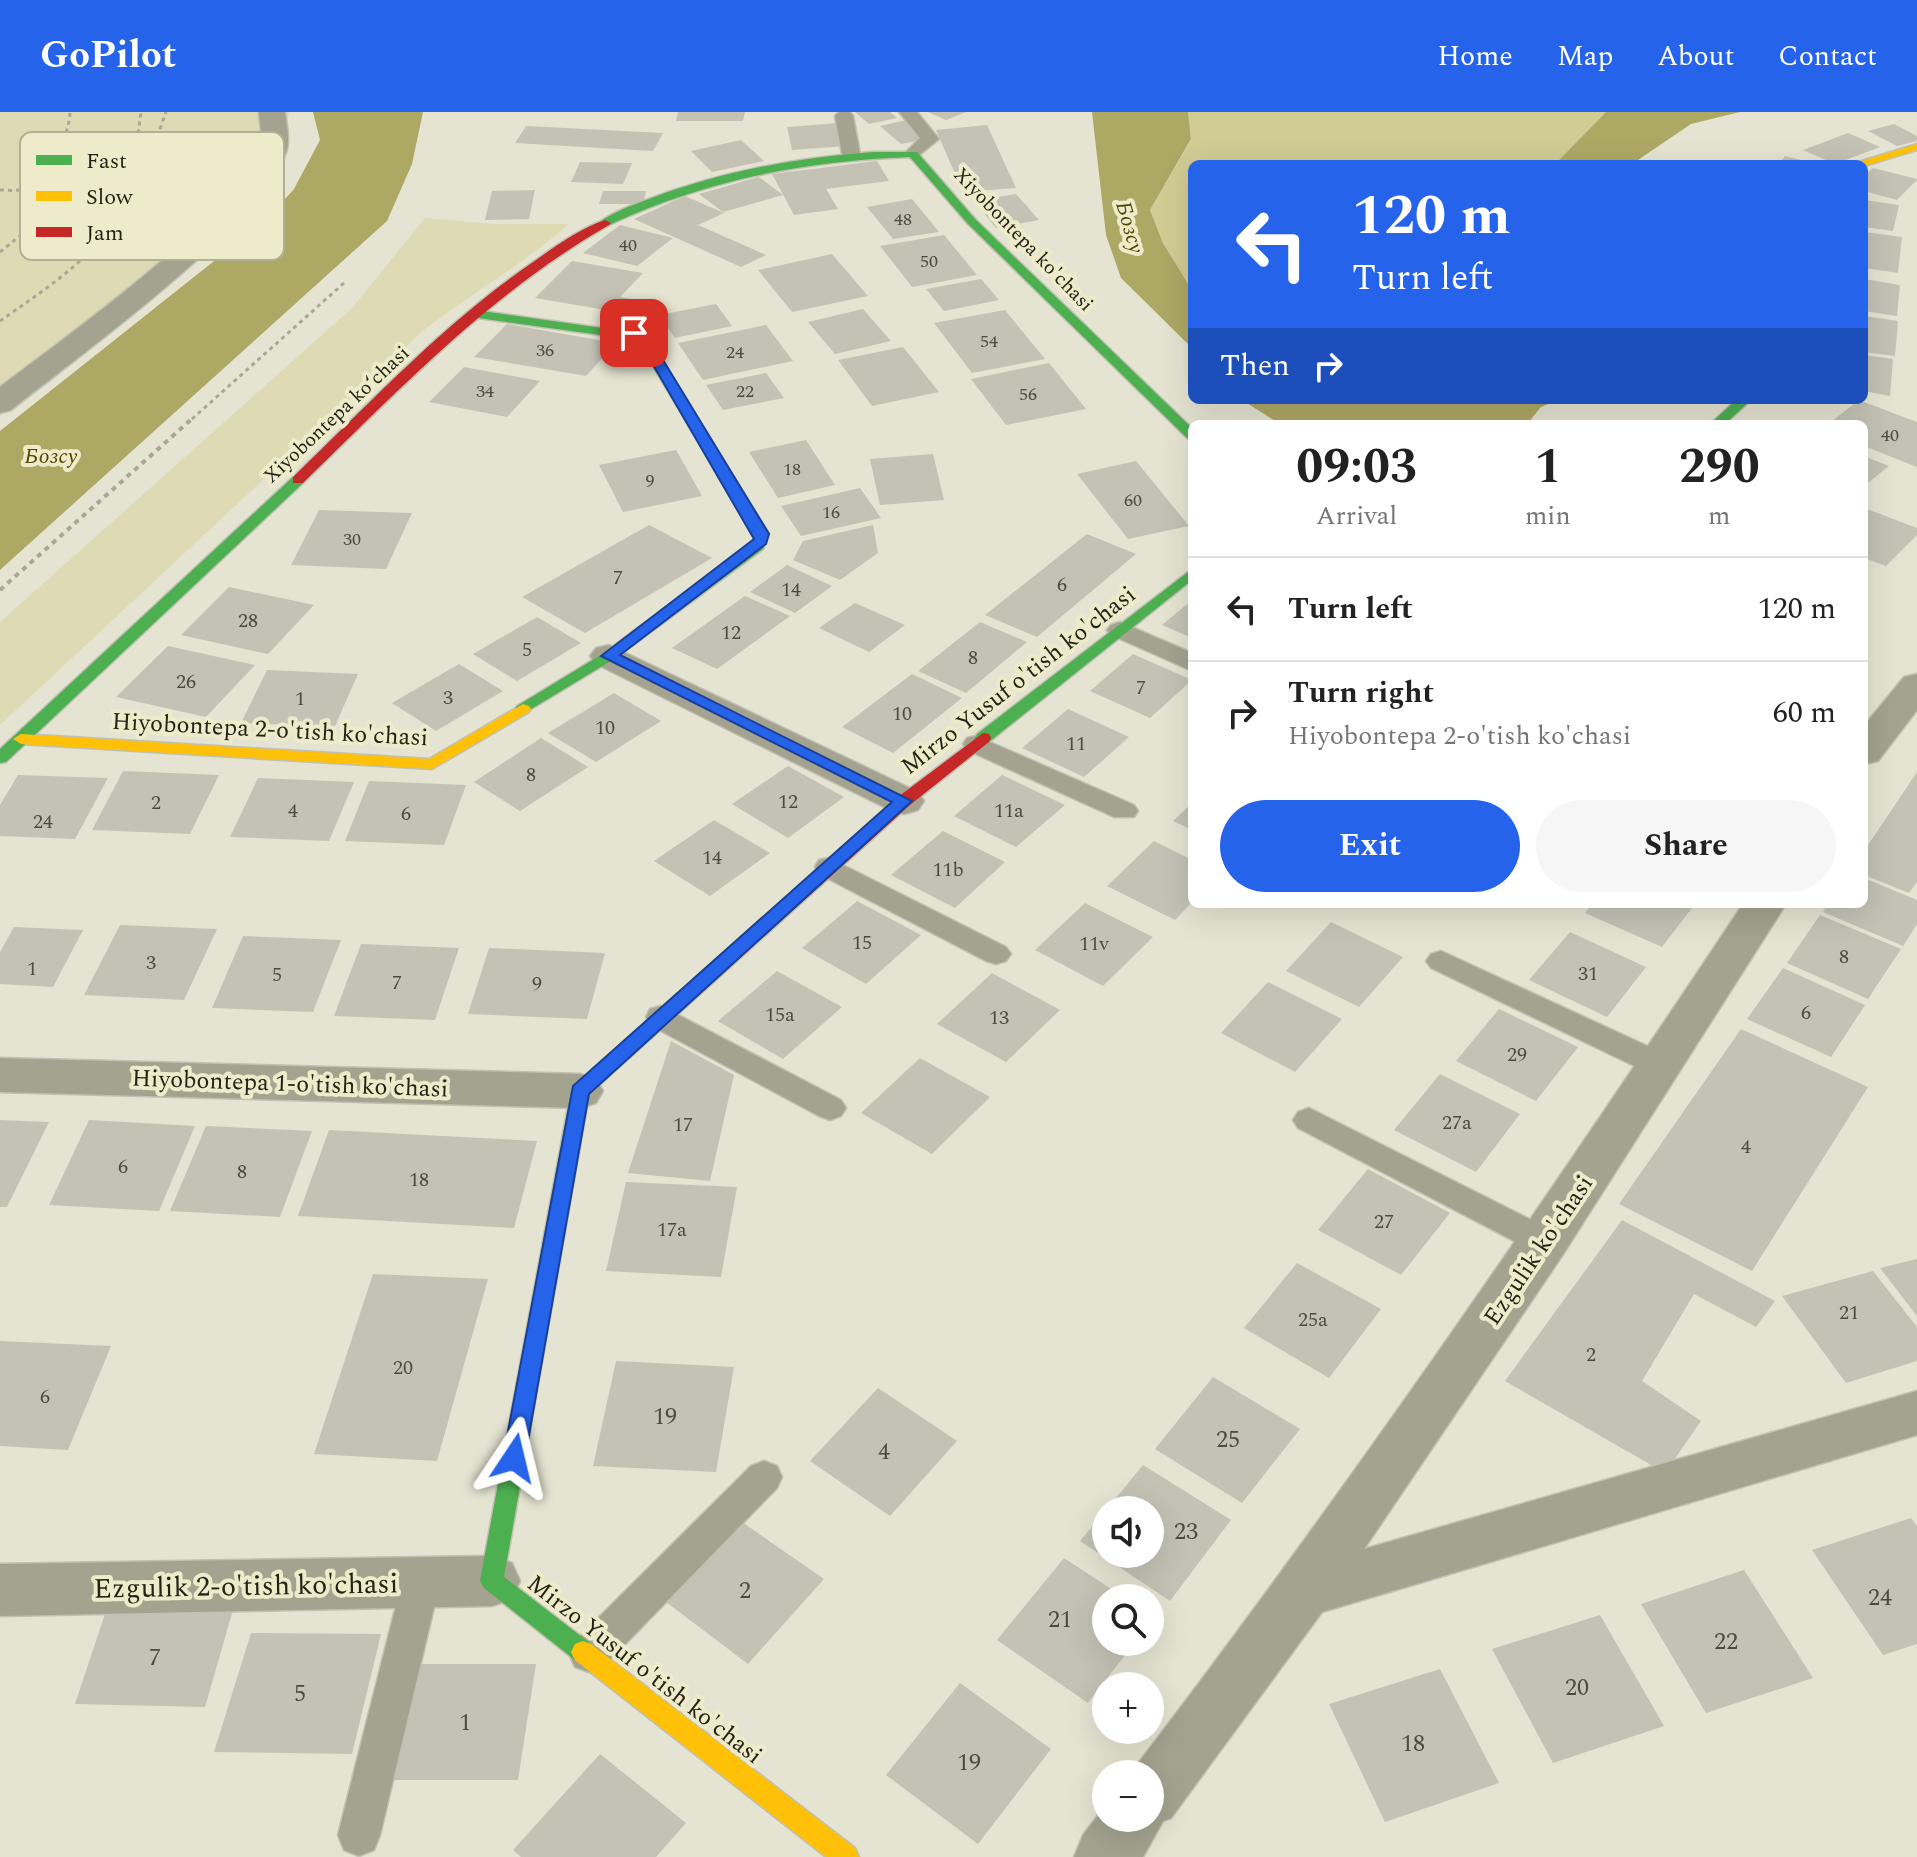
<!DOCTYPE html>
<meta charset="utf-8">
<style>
:root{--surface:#fff;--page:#f6f6f6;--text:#222;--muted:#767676;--line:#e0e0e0;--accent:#2563eb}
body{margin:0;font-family:Spectral,serif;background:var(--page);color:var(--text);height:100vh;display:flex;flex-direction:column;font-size:30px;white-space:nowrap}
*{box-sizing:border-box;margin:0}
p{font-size:26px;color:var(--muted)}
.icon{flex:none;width:44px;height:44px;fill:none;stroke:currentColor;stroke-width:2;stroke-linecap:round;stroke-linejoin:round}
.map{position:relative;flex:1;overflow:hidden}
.details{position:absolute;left:1188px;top:308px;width:680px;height:488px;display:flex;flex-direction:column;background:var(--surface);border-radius:12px;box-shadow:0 8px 32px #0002}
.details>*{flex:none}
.guide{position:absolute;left:1188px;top:48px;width:680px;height:244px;border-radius:12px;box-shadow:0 8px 32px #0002;background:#2563eb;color:#fff;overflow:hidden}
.tools{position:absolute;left:1092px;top:1384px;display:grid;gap:16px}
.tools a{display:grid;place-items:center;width:72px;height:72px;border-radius:50%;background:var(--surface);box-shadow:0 8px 32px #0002;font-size:40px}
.pin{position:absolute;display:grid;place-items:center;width:68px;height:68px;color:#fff;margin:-34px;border-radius:16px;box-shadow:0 4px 12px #0006}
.me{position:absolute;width:88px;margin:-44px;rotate:10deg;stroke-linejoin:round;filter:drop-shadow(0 0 6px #0008)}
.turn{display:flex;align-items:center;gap:28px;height:168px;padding:0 32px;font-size:36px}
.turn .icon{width:104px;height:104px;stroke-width:2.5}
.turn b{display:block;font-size:56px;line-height:68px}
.then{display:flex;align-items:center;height:76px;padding:0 32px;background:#0003;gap:16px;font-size:30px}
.eta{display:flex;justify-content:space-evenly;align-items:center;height:136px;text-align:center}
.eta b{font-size:48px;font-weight:700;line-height:56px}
.button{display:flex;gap:16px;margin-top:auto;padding:16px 32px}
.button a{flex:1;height:92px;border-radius:48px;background:var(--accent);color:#fff;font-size:32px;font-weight:700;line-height:92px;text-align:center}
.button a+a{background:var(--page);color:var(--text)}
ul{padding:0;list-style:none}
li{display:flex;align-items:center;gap:24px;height:104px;padding:0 32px;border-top:2px solid var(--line)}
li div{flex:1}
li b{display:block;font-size:30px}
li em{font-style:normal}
header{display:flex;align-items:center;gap:48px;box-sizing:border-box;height:112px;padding:0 40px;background:var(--accent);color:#fff}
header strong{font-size:38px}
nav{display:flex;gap:44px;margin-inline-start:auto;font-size:28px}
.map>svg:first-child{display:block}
.green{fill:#dddab4}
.forest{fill:#d1cc94}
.water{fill:#aea865}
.building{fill:#c3c2b5}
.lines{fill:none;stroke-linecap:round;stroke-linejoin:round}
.lane-casing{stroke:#c1c0b2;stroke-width:3}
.street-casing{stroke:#c1c0b2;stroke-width:3}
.fast-casing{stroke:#c1c0b2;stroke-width:3}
.slow-casing{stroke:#c1c0b2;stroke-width:3}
.jam-casing{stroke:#c1c0b2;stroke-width:3}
.path-far1{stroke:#a9a897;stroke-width:3;stroke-dasharray:4 4;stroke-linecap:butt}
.path{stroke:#a9a897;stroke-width:4;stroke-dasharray:5 5;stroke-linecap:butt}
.lane{fill:#a4a390;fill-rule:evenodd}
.street{fill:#a4a390;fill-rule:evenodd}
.fast{fill:#4caf50;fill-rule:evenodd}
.slow{fill:#ffc107;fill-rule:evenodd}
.jam{fill:#c62828;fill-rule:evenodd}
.route{fill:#2563eb;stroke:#184099;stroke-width:2}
.labels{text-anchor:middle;stroke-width:8;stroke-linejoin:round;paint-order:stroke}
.far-number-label{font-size:18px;fill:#4c4b3e}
.far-street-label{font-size:20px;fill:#242317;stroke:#edebca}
.number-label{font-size:20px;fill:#4c4b3e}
.far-water-label{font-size:22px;font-style:italic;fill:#4f4800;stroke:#edebca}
.street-label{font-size:24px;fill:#242317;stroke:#edebca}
.near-number-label{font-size:24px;fill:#4c4b3e}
.near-street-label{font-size:28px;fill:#242317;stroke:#edebca}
.key{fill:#edebca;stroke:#b1af94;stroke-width:2}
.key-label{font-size:22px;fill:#242317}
</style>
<header>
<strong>GoPilot</strong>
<nav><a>Home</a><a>Map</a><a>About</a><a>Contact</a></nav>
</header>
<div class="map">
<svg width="1917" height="1745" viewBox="0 0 1917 1745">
<rect width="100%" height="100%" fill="#e5e4d2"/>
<!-- green -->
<path class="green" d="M0,0H289L284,32L54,262L0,304Z
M425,106L494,112H569C525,151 472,181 425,217L0,613V510L352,196Z"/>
<!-- forest -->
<path class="forest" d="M1188,0H1606L1555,52H1192V178L1163,131L1150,98L1191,28Z"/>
<!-- water -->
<path class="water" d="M313,0H423L412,52L387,109L0,458V319L267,107L294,77L320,28Z
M1092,0H1188L1191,27L1150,98L1163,131L1192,178V236L1121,166L1106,123Z
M1606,0H1740L1691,12L1632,52H1555Z
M1242,288H1558L1541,295L1527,312H1280Z"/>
<!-- building -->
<path class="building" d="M678,0H745L743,9H676Z
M855,0H890L897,6L869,12Z
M928,0H966L946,8Z
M907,8L928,27L901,32L880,14Z
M840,11L847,34L792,38L787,15Z
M1894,12L1917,24V29L1897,34L1868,19Z
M987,13L1016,76L963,80L936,18Z
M526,14L663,21L653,39L515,31Z
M1848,21L1880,35L1835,52L1803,38Z
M741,28L764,49L712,60L691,39Z
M1785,44L1813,51V52H1779Z
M877,49L889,69L826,77L838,97L794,103L772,62Z
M580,50L632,51L623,72L571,70Z
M1873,56L1917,67V68L1897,88L1864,79V64Z
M759,65L783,83L723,100L699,82Z
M535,78L529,107L485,108L492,79Z
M603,79H646L643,92H599Z
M1016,82L1039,108L996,116L974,89Z
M685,84L724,101L698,113L766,143L741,155L634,107Z
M912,87L939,120L893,127L867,95Z
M1864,88L1899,93L1893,119L1864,115Z
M620,113L673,126L637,154L583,141Z
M1864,120L1902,125L1898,161L1864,156Z
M944,123L977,163L912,175L880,134Z
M832,142L868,184L792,200L758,158Z
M572,149L643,161L620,185L659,192L647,205L535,186Z
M981,167L999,188L944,199L926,177Z
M1864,167L1900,173L1897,204L1864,199Z
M716,192L732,214L675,226L659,203Z
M863,197L891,229L835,242L808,210Z
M1005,198L1045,247L972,261L934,211Z
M1864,204L1898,209L1895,244L1864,240Z
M507,212L616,231L586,264L474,245Z
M766,213L793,249L703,268L678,231Z
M903,235L939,280L872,294L838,248Z
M1864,243L1893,247L1890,284L1864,279Z
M1049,251L1086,297L1006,313L971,267Z
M464,255L540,269L507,305L429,290Z
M766,261L784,286L723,298L706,273Z
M1859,288L1917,310V355L1864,334V312H1828Z
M806,328L835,373L778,386L749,340Z
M676,338L702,384L623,400L599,353Z
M933,342L944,388L880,393L870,347Z
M1864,344L1889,354L1864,374Z
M1136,349L1189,414L1128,427L1077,362Z
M860,376L881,406L801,424L781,394Z
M1864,396L1917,416V423L1886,454L1864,446Z
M319,398L412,401L386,457L291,453Z
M649,413L712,446L585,521L522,485Z
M873,413L878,441L840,468L793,448L803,429Z
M1087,422L1136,442L1037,525L985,503Z
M787,453L832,474L795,501L750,480Z
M229,475L314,493L268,542L181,523Z
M745,484L790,504L717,557L672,536Z
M1192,488V526L1162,513Z
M855,491L905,513L869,540L819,516Z
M537,505L581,531L517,569L473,542Z
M980,510L1027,530L966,581L918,559Z
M168,534L255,553L206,605L116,585Z
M1133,542L1192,568L1150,606L1090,579Z
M459,552L503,579L436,619L392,591Z
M267,558L358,562L335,614L241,611Z
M912,562L962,586L893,641L842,615Z
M614,581L661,609L596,650L548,621Z
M1068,597L1129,625L1084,665L1022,636Z
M541,626L588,655L520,699L474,670Z
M788,654L844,685L788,726L732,692Z
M123,659L219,663L190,722L92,718Z
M1917,660V770L1909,781L1864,763V739Z
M18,663L108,666L75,727L0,724V693Z
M1002,663L1065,693L1016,735L954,704Z
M258,666L354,670L329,729L230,725Z
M369,669L466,673L444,733L345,729Z
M1192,691V718L1173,709Z
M714,708L770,741L710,784L654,749Z
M943,719L1005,750L955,796L891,763Z
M1154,729L1192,748V790L1175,808L1107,774Z
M1864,766L1917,788V812L1903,834L1823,800L1828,792H1864Z
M857,789L921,823L866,872L802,836Z
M1085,791L1153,825L1103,874L1035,838Z
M1592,792H1695L1662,835L1585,801Z
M1820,803L1901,837L1868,887L1787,851Z
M1331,810L1403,845L1359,895L1286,859Z
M120,813L217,817L184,888L84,883Z
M14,815L83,818L53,875L0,872V840Z
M1570,820L1646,855L1607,905L1529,868Z
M243,824L341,828L313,900L212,896Z
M361,832L459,836L435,908L334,904Z
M489,836L605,841L587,907L468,902Z
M1783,856L1865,893L1831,945L1747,907Z
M777,859L842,895L783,947L718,909Z
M992,861L1060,898L1006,950L937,912Z
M1268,870L1342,907L1295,960L1221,921Z
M1499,897L1578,935L1536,989L1456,949Z
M1741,917L1868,975L1752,1159L1619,1092Z
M671,929L734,963L710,1069L628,1061Z
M920,946L990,985L932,1042L861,1001Z
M1440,962L1520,1002L1476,1060L1394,1018Z
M0,1008L49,1010L7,1095H0Z
M89,1008L195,1014L159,1099L49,1093Z
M206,1014L312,1019L280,1105L170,1099Z
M329,1018L537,1029L514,1116L298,1104Z
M1368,1057L1450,1101L1401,1163L1318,1118Z
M626,1070L737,1075L721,1165L606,1159Z
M1622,1108L1775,1189L1756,1215L1694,1182L1642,1269L1701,1309L1665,1361L1505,1269Z
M1917,1147V1204L1880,1156Z
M1297,1151L1381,1197L1329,1266L1244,1216Z
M1873,1159L1917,1215V1249L1846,1271L1782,1184Z
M373,1162L488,1167L437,1349L314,1342Z
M0,1229L111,1234L68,1338L0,1334Z
M616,1249L734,1255L716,1360L593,1354Z
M1213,1265L1300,1317L1242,1391L1155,1337Z
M878,1276L957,1329L890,1404L810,1349Z
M1143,1353L1231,1408L1170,1489L1080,1429L1106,1398V1442H1150V1398H1106Z
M1911,1406L1917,1414V1532L1883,1543L1812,1438Z
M742,1410L824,1467L748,1552L666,1490Z
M1064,1446L1125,1486H1106V1530H1135L1088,1591L997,1528Z
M1744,1458L1813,1566L1706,1601L1641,1492Z
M107,1496L233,1498L205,1595L75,1592Z
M1600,1503L1664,1614L1553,1651L1492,1537Z
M251,1521L381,1522L352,1642L214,1640Z
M416,1552H536L518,1668H392Z
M1440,1557L1499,1671L1385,1710L1329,1592Z
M960,1571L1051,1637L978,1732L886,1663Z
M600,1642L686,1711L656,1745H521L513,1738Z"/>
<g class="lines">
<defs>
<path id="lane" d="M839,0H850L853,4L860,42L857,46L851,48L842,42L835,4Z
M899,0H917L939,27L913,48L904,42L920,26Z
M1120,510L1192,541V559L1111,523L1107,518L1111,513Z
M976,624L1134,693L1138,699L1134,705H1114L967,638L963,632L967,626Z
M829,746L1006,835L1011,842L1006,849L996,852L986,849L819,762L815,755L819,748Z
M1441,839L1671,945L1676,953L1671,961L1660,964L1649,961L1431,856L1426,849L1431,842Z
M661,894L841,988L846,996L841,1004L830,1008L819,1004L650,913L646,905L650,897Z
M1309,996L1557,1121L1562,1130L1557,1139L1545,1143L1533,1139L1298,1016L1293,1008L1298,1000Z
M764,1349L777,1354L782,1365L777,1376L603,1555L589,1560L575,1555L569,1542L575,1529L751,1354Z
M421,1453L435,1458L440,1470L380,1723L374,1738L359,1744L344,1738L338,1723L402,1470L407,1458Z"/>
<path id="street" d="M259,0H285C286,11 290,26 287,37C269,108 73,248 11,298L0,301V275C56,232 244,98 261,37C264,26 259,11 259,0Z
M609,533L918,680L924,689L918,698L904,702L890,698L596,552L590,544L596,536Z
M1917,562V598L1878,649L1864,652V614L1904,565Z
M1743,792H1786L1562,1144L1364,1437L1917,1279V1323L1322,1500L1171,1706L1163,1709L1143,1745H1074L1083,1723L1106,1693V1706H1150V1662H1130C1346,1380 1546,1088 1743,792Z
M0,946L580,962L596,967L603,979L596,991L580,996L0,980Z
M492,1444L512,1451L520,1469L512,1487L492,1494L0,1504V1452Z"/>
<path id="fast" d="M873,40H917L976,108L1192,316V327L1187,326L968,112L910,45C804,49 706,68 609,113L599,111C612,100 633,93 649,87C722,59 796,46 873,40Z
M475,198L645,222L769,422L763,437L614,547L523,602L517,600L515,597L517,594L604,541L752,432L755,422L637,228L471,205V199Z
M1736,288H1751L1725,312H1710Z
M298,364L305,368L303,371L6,650L0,651V637L293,365Z
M1192,457V468L989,630H977L975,626L977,622Z
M682,882L691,888L688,893L589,982L504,1465L591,1532L595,1540L591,1548L583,1551L575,1548L484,1476L480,1469L571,979L676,883Z"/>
<path id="slow" d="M1917,32V38L1864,54L1852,52Z
M523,592L529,594L531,597L529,600L432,657L21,632L13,627L21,622L429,647Z
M583,1529L591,1532L855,1736L859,1745H826L575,1548L571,1540L575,1532Z"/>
<path id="jam" d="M605,108L611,111L609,113C491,181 400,277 303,371H293V365C371,290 446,209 536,148C557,133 581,116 605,108Z
M983,621L989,622L991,626L989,630L910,693L688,893H676L673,888L676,883L898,685Z"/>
</defs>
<!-- lane casing -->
<use href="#lane" class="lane-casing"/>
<!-- street casing -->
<use href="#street" class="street-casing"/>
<!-- fast casing -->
<use href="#fast" class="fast-casing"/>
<!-- slow casing -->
<use href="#slow" class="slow-casing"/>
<!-- jam casing -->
<use href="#jam" class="jam-casing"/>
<!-- path-far1 -->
<path class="path-far1" d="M0,78C6,78 13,79 19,78C47,71 69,26 70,0
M0,140L137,29L141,0
M0,209C37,183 88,150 113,112C138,77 152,40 166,0
M192,307L344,171"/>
<!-- path -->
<path class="path" d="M0,478L194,305"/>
<!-- lane -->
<use href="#lane" class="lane"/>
<!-- street -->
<use href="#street" class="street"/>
<!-- fast -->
<use href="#fast" class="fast"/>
<!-- slow -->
<use href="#slow" class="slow"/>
<!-- jam -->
<use href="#jam" class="jam"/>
</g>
<!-- route -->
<path class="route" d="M630,219H638L652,230L769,422L766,432L620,543L912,689L589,982L525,1346L522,1353L514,1356L506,1353L503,1346L573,974L892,690L601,544L754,427L641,232L628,221Z"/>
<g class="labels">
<!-- far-number labels -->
<g class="far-number-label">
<text x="903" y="113">48</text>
<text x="628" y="139">40</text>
<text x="929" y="155">50</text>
<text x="989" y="235">54</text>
<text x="545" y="244">36</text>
<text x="735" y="246">24</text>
<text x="485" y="285">34</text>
<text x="745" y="285">22</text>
<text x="1028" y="288">56</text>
<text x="1890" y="329">40</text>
<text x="792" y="363">18</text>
<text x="650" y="374">9</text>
<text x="1133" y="394">60</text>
<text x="831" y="406">16</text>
<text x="352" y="433">30</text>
</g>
<!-- far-street labels -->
<g class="far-street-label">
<text transform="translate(1024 127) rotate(46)" y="7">Xiyobontepa ko'chasi</text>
<text transform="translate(336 302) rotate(-43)" y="7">Xiyobontepa koʻchasi</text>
</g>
<!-- number labels -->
<g class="number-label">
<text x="618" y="472">7</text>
<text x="1062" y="479">6</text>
<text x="791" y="484">14</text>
<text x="248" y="515">28</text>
<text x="731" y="527">12</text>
<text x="527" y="544">5</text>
<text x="973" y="552">8</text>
<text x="186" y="576">26</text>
<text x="1141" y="582">7</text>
<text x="448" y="592">3</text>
<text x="300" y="593">1</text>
<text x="902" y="608">10</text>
<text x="605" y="622">10</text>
<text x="1076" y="638">11</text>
<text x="531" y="669">8</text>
<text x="788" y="696">12</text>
<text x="156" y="697">2</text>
<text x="293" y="705">4</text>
<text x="1009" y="705">11a</text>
<text x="406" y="708">6</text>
<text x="43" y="716">24</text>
<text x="712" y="752">14</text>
<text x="948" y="764">11b</text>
<text x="862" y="837">15</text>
<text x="1094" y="838">11v</text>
<text x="1844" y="851">8</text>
<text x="151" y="857">3</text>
<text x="32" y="863">1</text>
<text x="1588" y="868">31</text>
<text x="277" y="869">5</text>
<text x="397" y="877">7</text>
<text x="537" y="878">9</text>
<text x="1806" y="907">6</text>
<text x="780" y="909">15a</text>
<text x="999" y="912">13</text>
<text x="1517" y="949">29</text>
<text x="1457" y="1017">27a</text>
<text x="683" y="1019">17</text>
<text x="1746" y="1041">4</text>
<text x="123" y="1061">6</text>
<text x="242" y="1066">8</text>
<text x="419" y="1074">18</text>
<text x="1384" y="1116">27</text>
<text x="672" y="1124">17a</text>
<text x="1849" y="1207">21</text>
<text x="1313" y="1214">25a</text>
<text x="1591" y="1249">2</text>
<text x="403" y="1262">20</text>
<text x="45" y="1291">6</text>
</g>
<!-- far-water labels -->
<g class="far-water-label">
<text transform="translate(1131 115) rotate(74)" y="8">Бозсу</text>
<text x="51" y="351">Бозсу</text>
</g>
<!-- street labels -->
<g class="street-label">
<text transform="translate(1018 568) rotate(-38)" y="8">Mirzo Yusuf o'tish ko'chasi</text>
<text transform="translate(270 617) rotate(3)" y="8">Hiyobontepa 2-o'tish ko'chasi</text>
<text transform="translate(290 971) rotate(2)" y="8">Hiyobontepa 1-o'tish ko'chasi</text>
<text transform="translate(1538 1138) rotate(-56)" y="8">Ezgulik ko'chasi</text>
<text transform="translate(645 1557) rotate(38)" y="8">Mirzo Yusuf o'tish ko'chasi</text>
</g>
<!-- near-number labels -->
<g class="near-number-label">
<text x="665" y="1312">19</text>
<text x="1228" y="1335">25</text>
<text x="884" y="1347">4</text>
<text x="1186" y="1427">23</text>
<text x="745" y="1486">2</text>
<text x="1880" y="1493">24</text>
<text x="1060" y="1515">21</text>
<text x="1726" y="1537">22</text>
<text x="155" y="1553">7</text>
<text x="1577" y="1583">20</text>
<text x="300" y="1589">5</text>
<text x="465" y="1618">1</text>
<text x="1413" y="1639">18</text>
<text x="969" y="1658">19</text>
</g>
<!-- near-street labels -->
<g class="near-street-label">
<text transform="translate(246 1473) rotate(-1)" y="10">Ezgulik 2-o'tish ko'chasi</text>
</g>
</g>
<!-- legend -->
<rect x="20" y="20" width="264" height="128" rx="12" class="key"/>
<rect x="36" y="43" width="36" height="10" fill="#4caf50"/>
<rect x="36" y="79" width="36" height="10" fill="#ffc107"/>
<rect x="36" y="115" width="36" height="10" fill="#c62828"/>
<g class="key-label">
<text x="86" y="56">Fast</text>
<text x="86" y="92">Slow</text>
<text x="86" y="128">Jam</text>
</g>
</svg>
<div class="tools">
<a><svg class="icon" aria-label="sound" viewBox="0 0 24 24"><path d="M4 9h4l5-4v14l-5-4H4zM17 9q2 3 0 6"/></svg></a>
<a><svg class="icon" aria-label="search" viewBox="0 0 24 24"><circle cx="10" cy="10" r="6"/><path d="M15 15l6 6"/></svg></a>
<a>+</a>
<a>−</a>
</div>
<div class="pin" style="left:634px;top:221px;background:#d93025"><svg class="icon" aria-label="arrive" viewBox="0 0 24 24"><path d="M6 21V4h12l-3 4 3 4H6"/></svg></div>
<svg class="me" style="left:514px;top:1346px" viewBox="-20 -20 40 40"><path d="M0-17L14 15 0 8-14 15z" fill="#2563eb" stroke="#fff" stroke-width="4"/></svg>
<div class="guide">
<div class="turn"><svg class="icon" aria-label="left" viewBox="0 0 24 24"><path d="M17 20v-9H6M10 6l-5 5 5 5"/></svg><div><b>120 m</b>Turn left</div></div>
<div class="then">Then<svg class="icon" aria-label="right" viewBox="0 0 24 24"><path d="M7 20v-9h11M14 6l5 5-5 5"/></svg></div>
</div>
<section class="details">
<div class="eta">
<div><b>09:03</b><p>Arrival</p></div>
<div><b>1</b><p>min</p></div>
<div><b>290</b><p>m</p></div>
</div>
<ul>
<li><svg class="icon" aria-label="left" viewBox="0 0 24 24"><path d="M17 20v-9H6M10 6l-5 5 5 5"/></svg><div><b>Turn left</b></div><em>120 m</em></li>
<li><svg class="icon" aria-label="right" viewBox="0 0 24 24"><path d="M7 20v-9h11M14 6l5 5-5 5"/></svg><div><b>Turn right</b><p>Hiyobontepa 2-o'tish ko'chasi</p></div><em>60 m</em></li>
</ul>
<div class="button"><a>Exit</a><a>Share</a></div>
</section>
</div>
